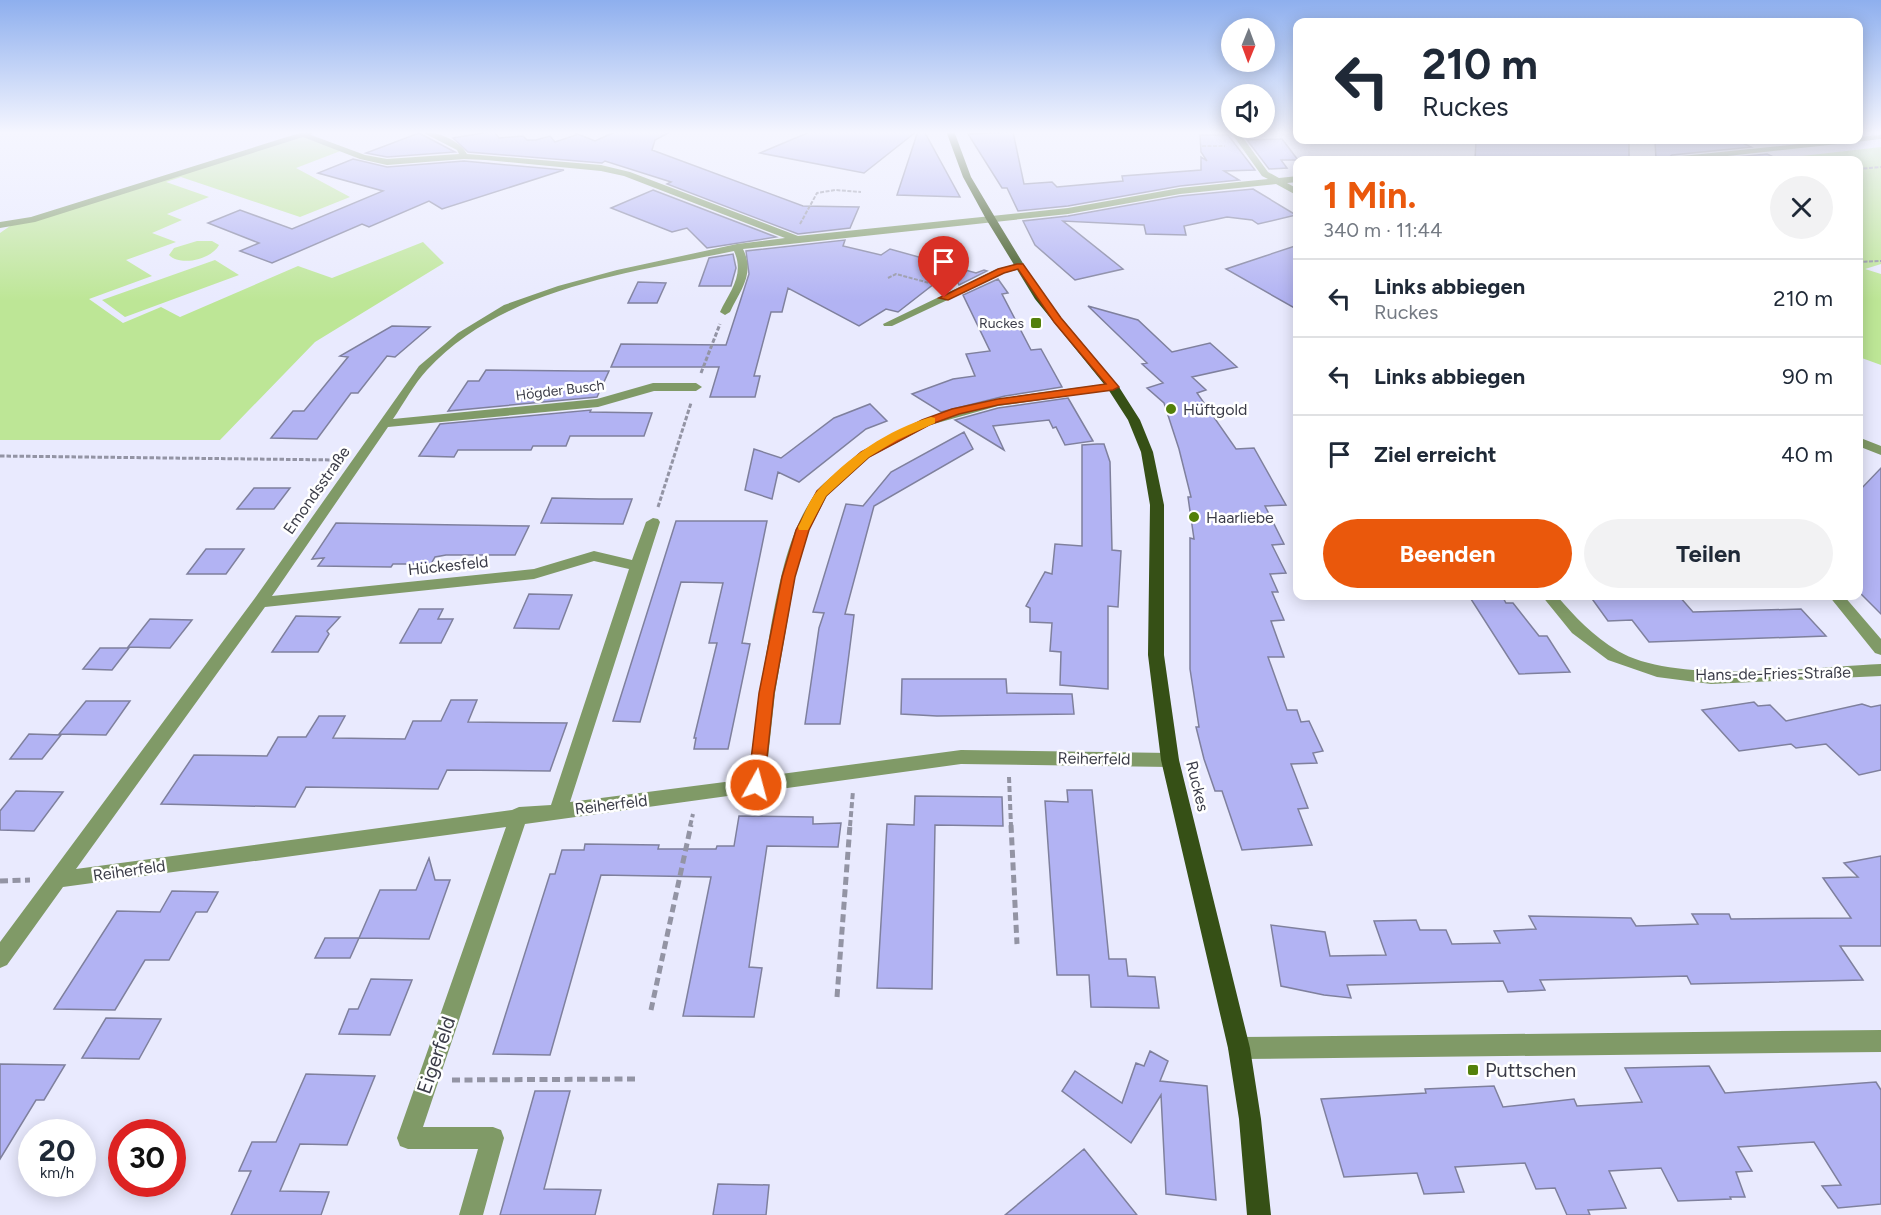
<!DOCTYPE html>
<html lang="de">
<meta charset="utf-8">
<style>
:root{--surface:#fff;--page:#f2f2f3;--text:#1f2937;--muted:#747a83;--line:#e0e1e3;--accent:#ea580c}
body{margin:0;font-family:Figtree,sans-serif;background:var(--page);color:var(--text);height:100vh;display:flex;flex-direction:column;font-size:22px;white-space:nowrap}
*{box-sizing:border-box;margin:0}
p{font-size:20px;color:var(--muted)}
.icon{flex:none;width:33px;height:33px;fill:none;stroke:currentColor;stroke-width:2;stroke-linecap:round;stroke-linejoin:round}
.map{position:relative;flex:1;overflow:hidden}
.side{position:absolute;left:1293px;top:156px;width:570px;height:444px;display:flex;flex-direction:column;background:var(--surface);border-radius:12px;box-shadow:0 3px 15px #0003}
.side>*{flex:none}
.hud{position:absolute;left:1293px;top:18px;width:570px;height:126px;border-radius:12px;box-shadow:0 3px 15px #0003;background:#fff;color:var(--text);overflow:hidden}
.needle{width:39px;rotate:181deg}
.controls{position:absolute;left:1221px;top:18px;display:grid;gap:12px}
.controls a{display:grid;place-items:center;width:54px;height:54px;border-radius:50%;background:var(--surface);box-shadow:0 3px 15px #0003;font-size:30px}
.speed{position:absolute;left:18px;top:1119px;display:flex;gap:12px;font-size:30px;font-weight:700;text-align:center}
.speed>*{display:grid;place-content:center;width:78px;height:78px;border-radius:50%;background:var(--surface);box-shadow:0 3px 15px #0003;line-height:1}
.speed small{font-size:15px;font-weight:400}
.speed .limit{border:9px solid #d22;background:#fff;color:#111}
.pin{position:absolute;display:grid;place-items:center;width:51px;height:51px;color:#fff;margin:-62px -26px;border-radius:50% 50% 50% 0;rotate:-45deg;box-shadow:0 0 6px #0007}
.pin .icon{rotate:45deg}
.me{position:absolute;width:66px;margin:-33px;rotate:7deg;stroke-linejoin:round;filter:drop-shadow(0 0 4px #0008)}
.turn{display:flex;align-items:center;gap:21px;height:126px;padding:0 30px;font-size:27px}
.turn .icon{width:78px;height:78px;stroke-width:2.5}
.turn b{display:block;font-size:42px;line-height:51px}
.round{display:grid;place-items:center;flex:none;width:63px;height:63px;border-radius:32px;background:var(--page)}
.headline{display:flex;align-items:center;justify-content:space-between;height:102px;padding:0 30px}
h1{font-size:36px;font-weight:700;line-height:45px;color:var(--accent)}
.action{display:flex;gap:12px;margin-top:auto;padding:12px 30px}
.action a{flex:1;height:69px;border-radius:36px;background:var(--accent);color:#fff;font-size:24px;font-weight:700;line-height:69px;text-align:center}
.action a+a{background:var(--page);color:var(--text)}
ul{padding:0;list-style:none}
li{display:flex;align-items:center;gap:18px;height:78px;padding:0 30px;border-top:2px solid var(--line)}
li div{flex:1}
li b{display:block;font-size:22px}
li em{font-style:normal}
.map>svg:first-child{display:block}
.green{fill:#bde696}
.building{fill:#b2b3f3;stroke:#7f809d;stroke-width:1.5}
.lines{fill:none;stroke-linecap:round;stroke-linejoin:round}
.path-far3{stroke:#9394a4;stroke-width:2;stroke-dasharray:4 1.5;stroke-linecap:butt}
.path-far2{stroke:#9394a4;stroke-width:3;stroke-dasharray:4.5 2;stroke-linecap:butt}
.path-far1{stroke:#9394a4;stroke-width:4;stroke-dasharray:6 3;stroke-linecap:butt}
.path{stroke:#9394a4;stroke-width:5;stroke-dasharray:8 4.5;stroke-linecap:butt}
.minor{fill:#809a67;fill-rule:evenodd}
.major{fill:#365016;fill-rule:evenodd}
.route{fill:#ea580c;stroke:#983908;stroke-width:1.5}
.slow{fill:#f59e0b}
.poi-dot{fill:#53800b;stroke:#fff;stroke-width:2}
.labels{text-anchor:middle;stroke-width:5;stroke-linejoin:round;paint-order:stroke}
.far-poi-label{font-size:14px;fill:#3b3c48;stroke:#fff;text-anchor:end}
.far-street-label{font-size:14px;fill:#3b3c48;stroke:#fff}
.poi-label{font-size:16px;fill:#3b3c48;stroke:#fff;text-anchor:start}
.street-label{font-size:16px;fill:#3b3c48;stroke:#fff}
.near-street-label{font-size:20px;fill:#3b3c48;stroke:#fff}
.near-poi-label{font-size:20px;fill:#3b3c48;stroke:#fff;text-anchor:start}
</style>
<div class="map">
<svg width="1881" height="1215" viewBox="0 0 1881 1215">
<rect width="100%" height="100%" fill="#e9eafe"/>
<!-- green -->
<path class="green" d="M304,135L343,150L296,168L350,197L300,217L181,177L166,182L209,197L167,214L182,220L152,233L176,242L126,260L152,276L89,299L123,323L161,307L180,317L298,266L332,278L423,242L444,263L315,342L220,440H0V233L13,224Z
M1881,147V264L1865,269L1881,274V365L1859,357L1858,160H1766Z
M197,241H212L219,245C212,259 181,267 169,255L174,248Z
M215,260L239,275L125,317L102,300Z"/>
<!-- building -->
<path class="building" d="M494,131L499,138L523,136L527,140H536L550,136L555,142L576,135L575,133L595,141L617,131H672L655,140L652,150L803,206L859,207L850,228L798,234L667,184L671,182L605,161L602,163L468,152L453,138Z
M812,131H917L864,173L760,153Z
M918,131H924L960,197L897,195Z
M1013,132L1024,184L1052,182L1057,187L1123,181L1122,176L1201,170V157L1207,161L1201,152L1200,135H1228L1255,170L1224,171L1239,180L1180,186L1068,206L1018,211L1007,188H1002L968,134Z
M419,133L455,152L387,157L366,153Z
M1282,139L1298,160H1281L1287,168L1269,169L1247,140Z
M1476,140H1629V157L1475,160Z
M1655,140H1736L1751,147L1672,155L1666,160H1656Z
M1767,154L1780,160H1707Z
M353,159L387,167L464,161L564,170L442,209L429,201L369,227L362,224L272,263L240,251L259,243L208,223L240,210L292,229L383,191L318,173Z
M1253,189L1296,215L1258,224L1252,220L1227,217L1184,226L1186,235L1146,234L1144,225L1063,221L1123,269L1075,280L1035,245L1023,221L1068,216L1180,196Z
M653,190L776,237L707,248L687,228L672,232L611,208Z
M845,240L843,246L881,255L890,249L976,273L984,270L987,271L959,285L952,270L898,312L886,309L859,326L788,288L782,312H771L754,376H760L755,397H710L719,367H611L621,344L726,345L749,274L746,251Z
M1298,245V310L1226,269Z
M733,254L736,268L731,286H699L709,258Z
M998,279L1008,293L1002,294L1031,350L1041,349L1062,387L1005,396L941,412L912,394L953,379L975,376L966,354L990,351L963,295Z
M638,282L666,283L657,303H628Z
M1088,306L1138,320L1172,352L1210,343L1237,367L1192,377L1206,390L1197,393L1236,449L1254,448L1286,505L1265,506L1284,544L1272,545L1286,573L1270,574L1278,592H1272L1284,620L1271,621L1284,657H1268L1287,710H1297L1301,722L1309,721L1323,751L1313,753L1317,763L1291,764L1308,808L1298,809L1312,845L1242,850L1222,791H1215L1204,759L1196,727H1199L1190,669V538L1194,539L1188,497H1191L1179,449L1164,403L1147,388L1163,383L1142,364L1147,363Z
M392,326L430,327L395,357L387,356L358,393H351L317,439L271,438L293,411H304L348,357L340,356Z
M486,370L580,371H609L597,397L448,411L468,381H479Z
M1068,398L1093,441L1065,445L1056,427L1053,428L1049,420L993,426L1004,450L955,420L998,408Z
M870,404L887,421L866,429L799,482L778,472L772,499L745,490L754,449L781,458L834,418Z
M591,410L590,412L652,413L644,436H570L566,446H533L531,450H458L454,457L419,456L440,424Z
M964,432L973,449L874,506L845,614L854,615L840,724H805L819,628L824,613L813,612L846,504L863,506L891,472Z
M1097,444H1104L1110,462L1112,550L1121,551L1118,607L1108,606V689L1060,685L1061,652L1050,651L1052,623L1030,622V608L1026,606L1045,572L1052,574L1055,544L1082,546V445Z
M1881,468V614L1858,591V492Z
M254,488H290L274,509H237Z
M552,498L599,499H632L623,524L541,523Z
M676,521H767L742,643L750,644L728,749H694L696,738H694L717,643H709L723,583L681,582L640,722L613,721Z
M336,523L461,525L529,526L515,555H446L435,557L431,564H393L391,567L318,566L324,558L312,559Z
M206,549H244L226,574H187Z
M529,594L572,595L559,629L514,628Z
M1469,596H1502L1506,603H1513L1539,636H1547L1570,672L1519,674Z
M1590,596H1679L1693,612L1801,609L1826,636L1649,642L1632,620L1608,621Z
M419,609H443L438,619H453L441,643H400Z
M296,616L340,617L327,631L329,634L318,652H272Z
M150,619L192,620L170,648L128,647Z
M100,648H129L112,670L83,669Z
M902,679H1006L1007,693L1072,694L1074,714L937,716L901,714Z
M451,700H477L468,722L567,723L550,771L447,770L438,789L306,787L295,807L161,804L194,755L267,756L278,737H306L319,716H345L333,738L405,739L413,721H441Z
M86,701H130L106,735L59,734Z
M1754,702L1758,706L1770,705L1786,721L1862,704L1871,707L1881,705V770L1859,775L1826,744L1796,748L1791,744L1739,751L1702,710Z
M29,734L61,735L42,759H10Z
M1067,790H1092L1109,959H1126L1128,976L1155,977L1159,1008L1091,1007L1089,975H1057L1045,801L1068,802Z
M16,791L63,792L34,831L0,830V811Z
M915,796L1002,797L1003,826L935,825L932,989L877,988L887,824L914,825Z
M739,816L813,817V824L841,823L838,847L767,846L749,967L762,968L754,1017L683,1016L711,877L601,875L550,1055L493,1054L550,874H555L562,850H584L585,844L659,845L658,849H716L717,846H734Z
M1881,856V946H1840L1863,980L1691,984L1687,976L1540,980L1545,990L1508,992L1503,981L1347,985L1351,998L1324,995L1281,986L1271,925L1325,932L1330,956L1386,955L1374,921L1416,920L1420,930H1446L1452,944L1500,943L1494,931L1536,929L1529,916L1631,918L1636,926L1698,924L1692,914H1729L1731,919L1851,918L1823,878L1858,877L1844,863Z
M429,858L435,880H450L429,939L359,938L350,958H315L325,938H359L380,890H416Z
M172,891L218,892L207,912H196L169,960H145L115,1010L54,1009L117,911L160,912Z
M371,979L412,980L390,1035L339,1034L349,1009H358Z
M106,1018L161,1019L139,1059L82,1058Z
M1150,1051L1168,1061L1160,1081L1207,1086L1216,1200L1166,1194L1161,1095L1131,1143L1062,1091L1075,1071L1122,1103L1136,1063L1144,1066Z
M0,1064L65,1065L44,1100H36L0,1159Z
M1709,1066L1725,1093L1876,1082L1881,1090V1204L1838,1208L1822,1186L1841,1185L1814,1142L1738,1147L1752,1171L1736,1172L1745,1197H1730L1731,1199L1678,1201L1661,1168L1609,1171L1626,1208L1588,1210L1590,1215H1567L1555,1188L1536,1189L1525,1163L1455,1167L1464,1192L1424,1194L1417,1173L1344,1177L1321,1099L1426,1093L1425,1089L1494,1086L1503,1107L1574,1099L1577,1106L1642,1102L1625,1068Z
M306,1074L375,1076L347,1145L300,1144L280,1191L329,1192L321,1215H231L251,1171H239L252,1142H276Z
M535,1091H570L544,1189L601,1190L595,1215H500Z
M1084,1149L1137,1215H1005L1053,1175Z
M718,1184L769,1185L766,1215H713Z"/>
<g class="lines">
<!-- path-far3 -->
<path class="path-far3" d="M1202,146H1225
M1858,169L1881,167
M800,224L817,193L835,190L861,192
M1858,262L1881,261
M888,278L896,274L933,284"/>
<!-- path-far2 -->
<path class="path-far2" d="M701,373L720,324
M0,456L338,460
M658,507L691,403"/>
<!-- path-far1 -->
<path class="path-far1" d="M1009,777L1011,826
M690,826L693,814
M850,826L853,791"/>
<!-- path -->
<path class="path" d="M1011,825L1017,944
M0,881L30,880
M837,997L850,825
M651,1010L691,825
M452,1080L635,1079"/>
<!-- minor -->
<path class="minor" d="M306,131H315L311,135L365,155L387,159L459,154L457,150L420,131C435,131 460,140 467,154L601,165L630,172L798,236L1068,208L1180,188L1268,179L1262,176L1230,131H1238L1268,172L1279,178L1298,176V182L1287,183L1298,189V196L1276,184L1180,194L1068,214L743,249C755,274 741,289 730,312L725,315L720,312C730,291 745,275 734,251C630,273 503,287 427,370C414,384 404,403 393,419L597,399L653,383H696L702,387L696,391H654L598,407L388,427L272,596L534,569L594,551L632,560L646,522L653,518L658,519L660,522L570,802L748,779C755,727 762,677 771,626C780,580 788,533 815,494C821,484 833,476 841,469C916,402 1018,396 1113,383L1117,385V389L998,406L930,425L870,457L827,496L809,530L795,577L775,693L766,776L961,750L1170,753L1176,755L1179,760L1176,765L1170,767L961,764L525,824L423,1127H493L501,1130L504,1138L483,1215H459L478,1149H408L400,1146L397,1138L506,827L63,887L7,965L0,968V942L255,598L419,366L458,333L504,305L558,286L617,270L737,244L785,238L624,176L601,171L486,160L464,159L387,165L360,159L303,137L35,222L0,228V222L31,217ZM594,561L629,569L551,805L519,807L512,810L76,869L265,607L534,579Z
M1881,135V139L1856,142L1691,160H1668L1672,157L1838,140H1858V137Z
M1020,263L1025,266L1024,268L1005,273L892,326H884L883,324L997,269Z
M1858,437L1881,446V455L1858,446Z
M1542,596H1557C1575,617 1593,636 1618,651C1675,685 1814,667 1881,664V676L1711,684L1657,677L1608,660L1572,633Z
M1829,596H1844L1881,639V655L1875,653Z
M1881,1030V1052L1239,1059L1231,1056L1228,1048L1231,1040L1239,1037Z"/>
<!-- major -->
<path class="major" d="M946,131H954L971,177L996,219L1043,296L1119,387L1140,420L1153,452L1164,505V655L1179,760L1250,1048L1261,1119L1271,1215H1247L1239,1119L1228,1048L1161,760L1148,655L1150,505L1141,452L1128,420L1108,389L1035,299L986,219L963,177Z"/>
</g>
<!-- sky -->
<linearGradient id="sky" x2="0" y2="1"><stop stop-color="#8eafee"/><stop offset="0.44" stop-color="#f5f6ff"/><stop offset="1" stop-color="#f5f6ff" stop-opacity="0"/></linearGradient>
<rect width="1881" height="301" fill="url(#sky)"/>
<!-- route -->
<path class="route" d="M1017,264H1023L1061,318L1119,387L1113,390L998,405L959,414L929,425L869,457L826,496L809,530L795,577L774,693L764,785L762,790L756,792L750,790L748,785L759,693L782,577L796,530L817,491L861,452L922,420L952,409L998,399L1106,384L1054,322L1018,269L1004,273L948,300L939,298L998,269Z"/>
<!-- slow -->
<path class="slow" d="M931,417L935,418V423L897,440L869,457L826,496L808,530H799L798,527C804,516 809,500 818,490C847,458 889,429 931,417Z"/>
<!-- markers -->
<g class="poi-dot">
<rect x="1030" y="317" width="12" height="12" rx="3"/>
<circle cx="1171" cy="409" r="6"/>
<circle cx="1194" cy="517" r="6"/>
<rect x="1467" y="1064" width="12" height="12" rx="3"/>
</g>
<g class="labels">
<!-- far-poi labels -->
<g class="far-poi-label">
<text x="1024" y="328">Ruckes</text>
</g>
<!-- far-street labels -->
<g class="far-street-label">
<text transform="translate(560 390) rotate(-7)" y="5">Högder Busch</text>
</g>
<!-- poi labels -->
<g class="poi-label">
<text x="1183" y="415">Hüftgold</text>
<text x="1206" y="523">Haarliebe</text>
</g>
<!-- street labels -->
<g class="street-label">
<text transform="translate(316 490) rotate(-55)" y="6">Emondsstraße</text>
<text transform="translate(448 565) rotate(-6)" y="6">Hückesfeld</text>
<text transform="translate(1773 673) rotate(-1)" y="6">Hans-de-Fries-Straße</text>
<text transform="translate(1094 758) rotate(1)" y="6">Reiherfeld</text>
<text transform="translate(1198 786) rotate(76)" y="6">Ruckes</text>
<text transform="translate(611 804) rotate(-7)" y="6">Reiherfeld</text>
<text transform="translate(129 870) rotate(-8)" y="6">Reiherfeld</text>
</g>
<!-- near-street labels -->
<g class="near-street-label">
<text transform="translate(436 1055) rotate(-71)" y="7">Eigerfeld</text>
</g>
<!-- near-poi labels -->
<g class="near-poi-label">
<text x="1485" y="1077">Puttschen</text>
</g>
</g>
</svg>
<div class="controls">
<a><svg class="needle" viewBox="-14 -14 28 28"><path d="M0-13l5 13h-10z" fill="#e53935"/><path d="M0 13l5-13h-10z" fill="#747a83"/></svg></a>
<a><svg class="icon" aria-label="sound" viewBox="0 0 24 24"><path d="M4 9h4l5-4v14l-5-4H4zM17 9q2 3 0 6"/></svg></a>
</div>
<div class="speed"><div>20<small>km/h</small></div><div class="limit">30</div></div>
<div class="pin" style="left:944px;top:298px;background:#d93025"><svg class="icon" aria-label="arrive" viewBox="0 0 24 24"><path d="M6 21V4h12l-3 4 3 4H6"/></svg></div>
<svg class="me" style="left:756px;top:785px" viewBox="-20 -20 40 40"><circle r="17" fill="#ea580c" stroke="#fff" stroke-width="3"/><path d="M0-11L8 9 0 5-8 9z" fill="#fff"/></svg>
<div class="hud">
<div class="turn"><svg class="icon" aria-label="left" viewBox="0 0 24 24"><path d="M17 20v-9H6M10 6l-5 5 5 5"/></svg><div><b>210 m</b>Ruckes</div></div>
</div>
<section class="side">
<div class="headline"><div><h1>1 Min.</h1><p>340 m · 11:44</p></div><a class="round"><svg class="icon" aria-label="close" viewBox="0 0 24 24"><path d="M6 6l12 12M18 6L6 18"/></svg></a></div>
<ul>
<li><svg class="icon" aria-label="left" viewBox="0 0 24 24"><path d="M17 20v-9H6M10 6l-5 5 5 5"/></svg><div><b>Links abbiegen</b><p>Ruckes</p></div><em>210 m</em></li>
<li><svg class="icon" aria-label="left" viewBox="0 0 24 24"><path d="M17 20v-9H6M10 6l-5 5 5 5"/></svg><div><b>Links abbiegen</b></div><em>90 m</em></li>
<li><svg class="icon" aria-label="arrive" viewBox="0 0 24 24"><path d="M6 21V4h12l-3 4 3 4H6"/></svg><div><b>Ziel erreicht</b></div><em>40 m</em></li>
</ul>
<div class="action"><a>Beenden</a><a>Teilen</a></div>
</section>
</div>
